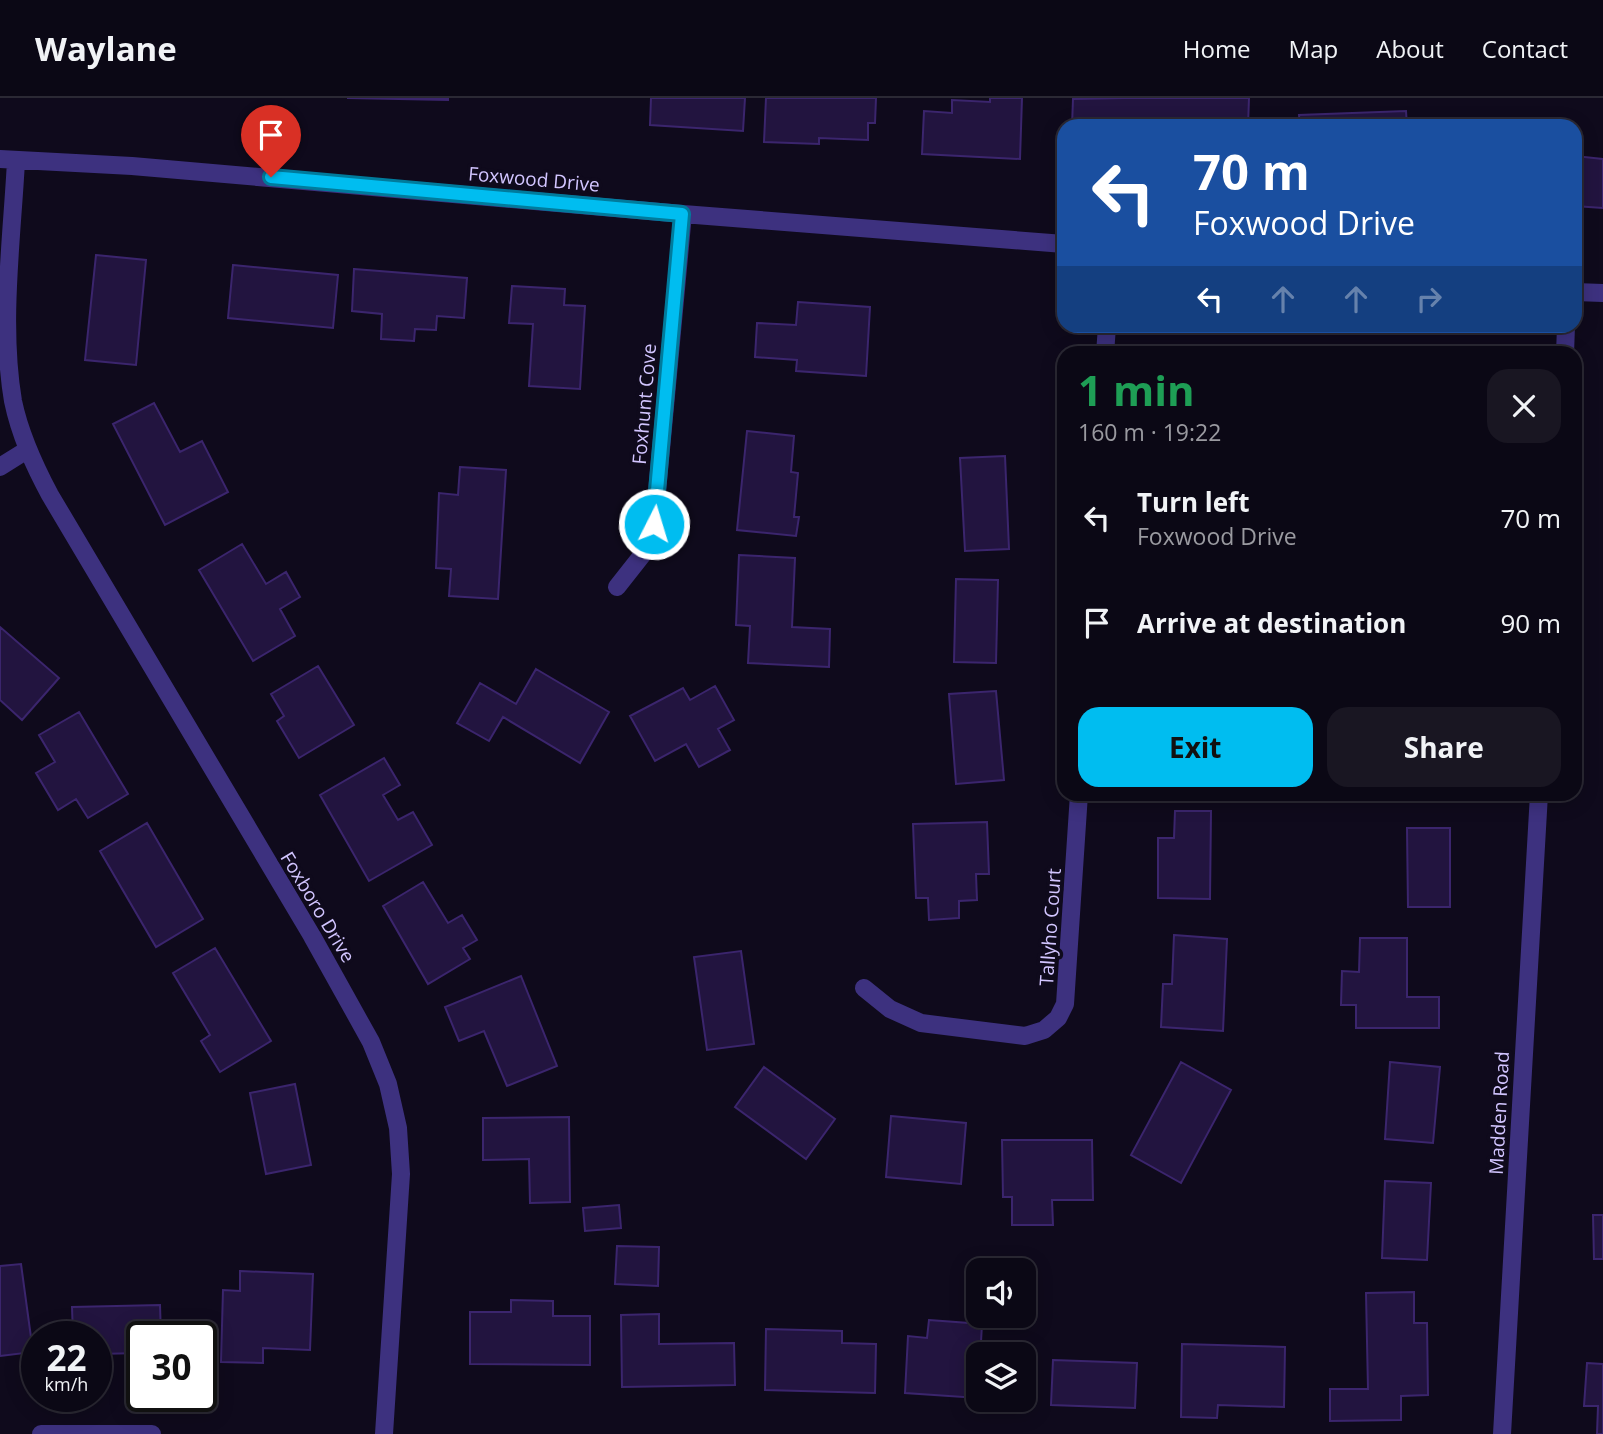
<!DOCTYPE html>
<meta charset="utf-8">
<style>
:root{--surface:#0b0815;--page:#191622;--text:#f1f3f6;--muted:#9a9aa0;--line:#2b2934;--accent:#00bdf0}
body{margin:0;font-family:"Open Sans",sans-serif;background:var(--page);color:var(--text);height:100vh;display:flex;flex-direction:column;font-size:26px;white-space:nowrap}
*{box-sizing:border-box;margin:0}
p{font-size:23px;color:var(--muted)}
.icon{flex:none;width:38px;height:38px;fill:none;stroke:currentColor;stroke-width:2;stroke-linecap:round;stroke-linejoin:round}
.map{position:relative;flex:1;overflow:hidden}
.drawer{position:absolute;left:1057px;top:248px;width:525px;height:455px;display:flex;flex-direction:column;background:var(--surface);border-radius:21px;box-shadow:0 4px 18px #0003,0 0 0 2px var(--line)}
.drawer>*{flex:none}
.hud{position:absolute;left:1057px;top:21px;width:525px;height:214px;border-radius:21px;box-shadow:0 4px 18px #0003,0 0 0 2px var(--line);background:#1a4fa0;color:#fff;overflow:hidden}
.tools{position:absolute;left:966px;top:1160px;display:grid;gap:14px}
.tools a{display:grid;place-items:center;width:70px;height:70px;border-radius:14px;background:var(--surface);box-shadow:0 4px 18px #0003,0 0 0 2px var(--line);font-size:35px}
.speed{position:absolute;left:21px;top:1223px;display:flex;gap:14px;font-size:35px;font-weight:700;text-align:center}
.speed>*{display:grid;place-content:center;width:91px;height:91px;border-radius:50%;background:var(--surface);box-shadow:0 4px 18px #0003,0 0 0 2px var(--line);line-height:1}
.speed small{font-size:18px;font-weight:400}
.speed .limit{border:4px solid #111;border-radius:10px;background:#fff;color:#111}
.pin{position:absolute;display:grid;place-items:center;width:60px;height:60px;color:#fff;margin:-72px -30px;border-radius:50% 50% 50% 0;rotate:-45deg;box-shadow:0 0 7px #0007}
.pin .icon{rotate:45deg}
.me{position:absolute;width:77px;margin:-38px;rotate:5deg;stroke-linejoin:round;filter:drop-shadow(0 0 5px #0008)}
.turn{display:flex;align-items:center;gap:24px;height:147px;padding:0 21px;font-size:32px}
.turn .icon{width:91px;height:91px;stroke-width:2.5}
.turn b{display:block;font-size:49px;line-height:60px}
.lanes{display:flex;align-items:center;height:66px;padding:0 21px;background:#0003;justify-content:center;gap:35px;direction:ltr}
.lanes .off{opacity:.35}
.round{display:grid;place-items:center;flex:none;width:74px;height:74px;border-radius:21px;background:var(--page)}
.overview{display:flex;align-items:center;justify-content:space-between;height:119px;padding:0 21px}
h1{font-size:42px;font-weight:700;line-height:52px;color:#1e9e55}
.button{display:flex;gap:14px;margin-top:auto;padding:14px 21px}
.button a{flex:1;height:80px;border-radius:21px;background:var(--accent);color:#111;font-size:28px;font-weight:700;line-height:80px;text-align:center}
.button a+a{background:var(--page);color:var(--text)}
ul{padding:0;list-style:none}
li{display:flex;align-items:center;gap:21px;height:105px;padding:0 21px}
li div{flex:1}
li b{display:block;font-size:26px}
li em{font-style:normal}
header{display:flex;align-items:center;gap:42px;box-sizing:border-box;height:98px;padding:0 35px;background:var(--surface);border-bottom:2px solid var(--line)}
header strong{font-size:33px}
nav{display:flex;gap:38px;margin-inline-start:auto;font-size:24px}
.map>svg:first-child{display:block}
.building{fill:#22143f;stroke:#3b256d;stroke-width:2}
.lines{fill:none;stroke-linecap:round;stroke-linejoin:round}
.minor{stroke:#3d317f;stroke-width:18}
.route-casing{stroke:#007b9c;stroke-width:18}
.route{stroke:#00bdf0;stroke-width:12}
.labels{text-anchor:middle;stroke-width:7;stroke-linejoin:round;paint-order:stroke}
.street-label{font-size:19px;fill:#d2c5ff;stroke:#0f0a1c}
</style>
<header>
<strong>Waylane</strong>
<nav><a>Home</a><a>Map</a><a>About</a><a>Contact</a></nav>
</header>
<div class="map">
<svg width="1603" height="1336" viewBox="0 0 1603 1336">
<rect width="100%" height="100%" fill="#0f0a1c"/>
<!-- building -->
<path class="building" d="M347,0H448V2Z
M651,0H745L743,33L650,27Z
M766,0H876L875,25H868V42L819,40V46L764,44Z
M990,0H1022L1020,61L922,56L924,13L952,15V2L990,4Z
M1125,0H1249L1248,28H1072L1073,1Z
M1406,13L1407,28H1300L1299,17Z
M1575,58L1603,61V110L1575,108Z
M96,157L146,162L136,267L85,262Z
M233,167L338,177L333,230L228,220Z
M354,171L467,180L464,220L437,218L436,232L415,231L414,243L381,241L382,216L352,213Z
M512,188L565,191L564,207L585,208L580,291L529,288L533,226L509,225Z
M798,204L870,209L866,278L796,273L797,262L755,259L757,225L796,227Z
M1310,248L1311,256H1187V254Z
M154,305L180,354L202,343L228,394L165,427L113,326Z
M747,333L794,338L791,374L798,375L794,419H799L796,438L737,432Z
M1005,358L1009,451L965,453L960,360Z
M460,369L506,372L498,501L449,498L451,471L436,470L439,395L458,397Z
M242,446L266,486L286,474L300,499L280,511L295,538L253,563L199,472Z
M739,457L795,460L792,529L830,531L829,569L748,565L750,528L736,527Z
M956,481L998,482L996,565L954,564Z
M0,529L59,580L22,622L0,602Z
M318,568L354,627L299,660L277,623L284,618L271,596Z
M536,571L609,614L580,665L503,619L489,643L457,625L480,585L516,606Z
M715,588L734,622L718,631L730,652L699,669L686,646L655,663L630,618L683,590L690,602Z
M996,593L1004,682L956,686L949,596Z
M79,614L128,696L88,720L76,701L58,712L36,675L55,664L39,637Z
M384,660L400,687L383,697L398,722L413,714L432,747L369,783L320,697Z
M1175,713H1211L1210,801L1158,800V740H1174Z
M987,724L989,776H976L977,802L959,803V820L929,822L928,800H916L913,726Z
M147,725L203,821L156,849L100,753Z
M1407,730H1450V809H1408Z
M423,784L448,825L462,817L477,842L463,850L470,861L428,886L383,808Z
M1174,837L1227,841L1223,933L1161,929L1163,886H1172Z
M1360,840H1407V899H1439V930H1356V907H1341L1342,873L1359,874Z
M215,850L271,943L220,974L201,943L210,937L173,875Z
M741,853L754,946L707,952L694,859Z
M521,878L557,968L507,988L484,933L459,943L445,909Z
M1181,964L1231,992L1181,1085L1131,1057Z
M1390,964L1440,969L1433,1045L1385,1041Z
M764,969L835,1021L806,1061L735,1009Z
M295,986L311,1067L266,1076L250,995Z
M891,1018L966,1025L961,1086L886,1079Z
M569,1019L570,1104L530,1105L529,1061L483,1062V1020Z
M1002,1042H1092L1093,1102H1052L1053,1127H1012V1099H1003Z
M1385,1083L1431,1085L1427,1162L1382,1160Z
M619,1107L621,1130L585,1133L583,1110Z
M1593,1117H1603V1161H1594Z
M617,1148L659,1149L658,1188L615,1186Z
M21,1166L33,1254L0,1258V1168Z
M240,1173L313,1176L310,1252L263,1250V1265L221,1264L223,1192L240,1193Z
M1414,1194V1225H1427L1428,1297L1401,1298V1322L1330,1323V1291H1368L1366,1195Z
M511,1202L553,1203V1218H590V1267L470,1266V1214H511Z
M160,1207L161,1239H142V1255L96,1256V1239H73L72,1209Z
M659,1216V1246L734,1245L735,1287L622,1289L621,1217Z
M929,1222L982,1226L981,1244L1011,1245L1010,1256H978V1300L905,1295L908,1238L927,1240Z
M766,1231L842,1233V1245L876,1246L875,1295L765,1292Z
M1182,1246L1285,1249L1284,1309L1218,1307L1217,1320L1181,1319Z
M1053,1262L1137,1265L1135,1310L1051,1307Z
M1587,1265L1603,1266V1336H1597L1598,1308H1584Z"/>
<g class="lines">
<!-- minor -->
<path class="minor" d="M0,61L132,68L683,116L1064,146
M16,63C12,140 0,227 13,303C20,337 34,367 50,397L312,838L371,944L388,986L398,1030L401,1076L384,1336
M1575,194L1603,195
M1105,256L1107,228
M1565,256L1566,228
M0,369L27,352
M617,489L643,456L654,426L683,116
M864,890L890,911L921,925L1025,938L1044,932L1058,920L1065,906L1079,696
M41,1336H152
M1502,1336L1539,696"/>
</g>
<g class="lines">
<defs>
<path id="route" d="M271,79L682,116L654,426"/>
</defs>
<!-- route casing -->
<use href="#route" class="route-casing"/>
<!-- route -->
<use href="#route" class="route"/>
</g>
<g class="labels">
<!-- street labels -->
<g class="street-label">
<text transform="translate(534 81) rotate(5)" y="7">Foxwood Drive</text>
<text transform="translate(644 306) rotate(-85)" y="7">Foxhunt Cove</text>
<text transform="translate(318 809) rotate(59)" y="7">Foxboro Drive</text>
<text transform="translate(1050 829) rotate(-86)" y="7">Tallyho Court</text>
<text transform="translate(1499 1015) rotate(-87)" y="7">Madden Road</text>
</g>
</g>
</svg>
<div class="tools">
<a><svg class="icon" aria-label="sound" viewBox="0 0 24 24"><path d="M4 9h4l5-4v14l-5-4H4zM17 9q2 3 0 6"/></svg></a>
<a><svg class="icon" aria-label="layers" viewBox="0 0 24 24"><path d="M12 4l9 5-9 5-9-5zM3 14l9 5 9-5"/></svg></a>
</div>
<div class="speed"><div>22<small>km/h</small></div><div class="limit">30</div></div>
<div class="pin" style="left:271px;top:79px;background:#d93025"><svg class="icon" aria-label="arrive" viewBox="0 0 24 24"><path d="M6 21V4h12l-3 4 3 4H6"/></svg></div>
<svg class="me" style="left:654px;top:426px" viewBox="-20 -20 40 40"><circle r="17" fill="#00bdf0" stroke="#fff" stroke-width="3"/><path d="M0-11L8 9 0 5-8 9z" fill="#fff"/></svg>
<div class="hud">
<div class="turn"><svg class="icon" aria-label="left" viewBox="0 0 24 24"><path d="M17 20v-9H6M10 6l-5 5 5 5"/></svg><div><b>70 m</b>Foxwood Drive</div></div>
<div class="lanes"><svg class="icon" aria-label="left" viewBox="0 0 24 24"><path d="M17 20v-9H6M10 6l-5 5 5 5"/></svg><svg class="icon off" aria-label="ahead" viewBox="0 0 24 24"><path d="M12 20V5M6 11l6-6 6 6"/></svg><svg class="icon off" aria-label="ahead" viewBox="0 0 24 24"><path d="M12 20V5M6 11l6-6 6 6"/></svg><svg class="icon off" aria-label="right" viewBox="0 0 24 24"><path d="M7 20v-9h11M14 6l5 5-5 5"/></svg></div>
</div>
<section class="drawer">
<div class="overview"><div><h1>1 min</h1><p>160 m · 19:22</p></div><a class="round"><svg class="icon" aria-label="close" viewBox="0 0 24 24"><path d="M6 6l12 12M18 6L6 18"/></svg></a></div>
<ul>
<li><svg class="icon" aria-label="left" viewBox="0 0 24 24"><path d="M17 20v-9H6M10 6l-5 5 5 5"/></svg><div><b>Turn left</b><p>Foxwood Drive</p></div><em>70 m</em></li>
<li><svg class="icon" aria-label="arrive" viewBox="0 0 24 24"><path d="M6 21V4h12l-3 4 3 4H6"/></svg><div><b>Arrive at destination</b></div><em>90 m</em></li>
</ul>
<div class="button"><a>Exit</a><a>Share</a></div>
</section>
</div>
